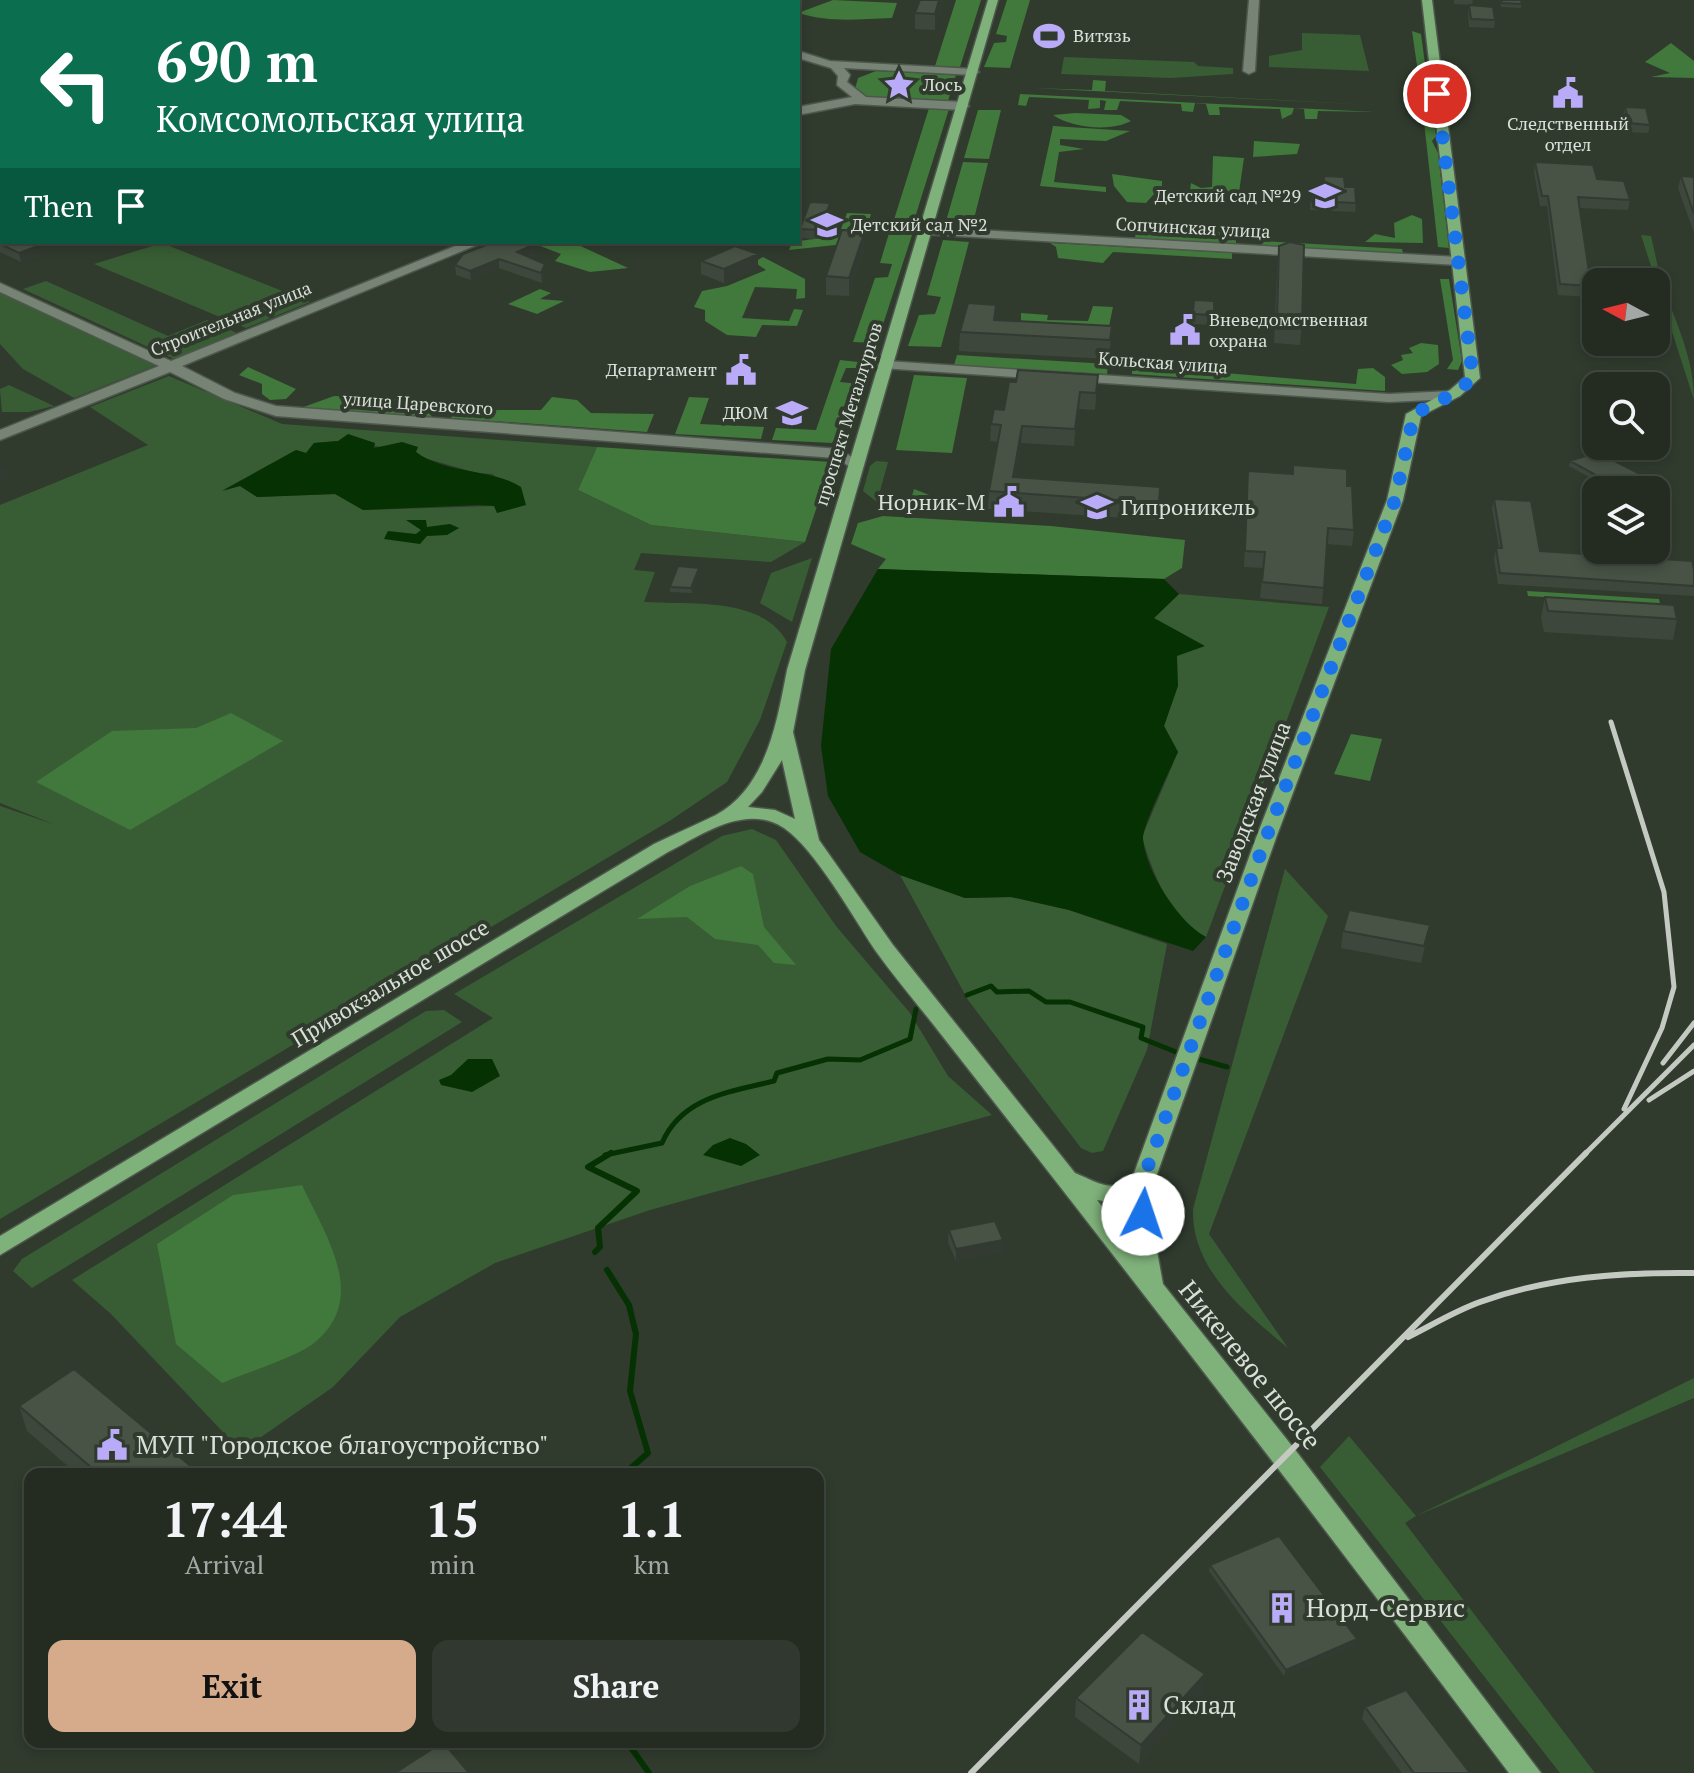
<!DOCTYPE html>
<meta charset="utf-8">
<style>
:root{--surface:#242c22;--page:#30382f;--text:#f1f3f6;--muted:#a3a7a5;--line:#414840;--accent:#d6ab8b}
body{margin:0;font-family:"PT Serif",serif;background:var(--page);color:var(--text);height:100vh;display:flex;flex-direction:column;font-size:30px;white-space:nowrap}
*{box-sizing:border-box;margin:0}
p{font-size:26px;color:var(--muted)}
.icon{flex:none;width:44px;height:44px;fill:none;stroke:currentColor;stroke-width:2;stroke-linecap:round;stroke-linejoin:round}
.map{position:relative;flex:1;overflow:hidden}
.details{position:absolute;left:24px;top:1468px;width:800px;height:280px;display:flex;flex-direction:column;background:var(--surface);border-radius:16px;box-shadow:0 4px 12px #0003,0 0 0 2px var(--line)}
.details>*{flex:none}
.banner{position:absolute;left:0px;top:0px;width:800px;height:244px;box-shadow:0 4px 12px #0003,0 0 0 2px var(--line);background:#0b6e4f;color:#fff;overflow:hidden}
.needle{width:52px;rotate:277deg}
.controls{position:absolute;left:1582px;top:268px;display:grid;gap:16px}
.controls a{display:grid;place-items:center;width:88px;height:88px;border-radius:16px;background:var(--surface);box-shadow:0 4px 12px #0003,0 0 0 2px var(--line);font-size:40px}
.pin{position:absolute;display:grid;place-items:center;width:68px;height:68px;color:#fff;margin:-34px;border:4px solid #fff;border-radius:50%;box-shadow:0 2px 8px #0007}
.me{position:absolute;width:88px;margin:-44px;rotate:4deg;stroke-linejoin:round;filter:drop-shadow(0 0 6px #0008)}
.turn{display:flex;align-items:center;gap:28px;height:168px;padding:0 24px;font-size:36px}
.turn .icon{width:104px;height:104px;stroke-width:2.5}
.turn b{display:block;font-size:56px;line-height:68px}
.then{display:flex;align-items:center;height:76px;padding:0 24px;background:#0003;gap:16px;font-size:30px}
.eta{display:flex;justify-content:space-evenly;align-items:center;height:136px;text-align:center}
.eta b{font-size:48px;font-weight:700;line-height:56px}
.action{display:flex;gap:16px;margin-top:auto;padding:16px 24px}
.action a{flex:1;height:92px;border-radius:16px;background:var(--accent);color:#111;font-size:32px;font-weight:700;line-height:92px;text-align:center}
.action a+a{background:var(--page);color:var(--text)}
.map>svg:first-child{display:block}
.green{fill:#385d34;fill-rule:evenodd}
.forest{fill:#41783b}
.water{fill:#053103}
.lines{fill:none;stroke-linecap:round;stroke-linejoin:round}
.stream-far1{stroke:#053103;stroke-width:5}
.stream{stroke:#053103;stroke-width:6}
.minor-casing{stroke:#4e574d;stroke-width:3}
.major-casing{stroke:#4e574d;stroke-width:3}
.minor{fill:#768375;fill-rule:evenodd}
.major{fill:#7fb17a;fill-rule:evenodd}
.rail-far1{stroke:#c4cac2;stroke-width:5}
.rail{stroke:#c4cac2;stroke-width:6}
.wall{fill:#3e473c}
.shaded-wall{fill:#323a31}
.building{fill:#485346;stroke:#323a31;stroke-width:2}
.route{stroke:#1a73e8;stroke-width:14;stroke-dasharray:0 25.2}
.labels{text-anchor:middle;stroke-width:8;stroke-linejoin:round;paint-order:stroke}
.far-poi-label{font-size:18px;fill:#dae0d9;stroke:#303b2e;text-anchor:start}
.far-street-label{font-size:18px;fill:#dae0d9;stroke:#303b2e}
.poi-label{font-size:22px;fill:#dae0d9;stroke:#303b2e;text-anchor:end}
.street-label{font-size:22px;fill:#dae0d9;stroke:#303b2e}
.near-street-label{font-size:26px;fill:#dae0d9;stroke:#303b2e}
.near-poi-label{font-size:26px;fill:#dae0d9;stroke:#303b2e;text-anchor:start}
</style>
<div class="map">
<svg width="1694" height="1773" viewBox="0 0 1694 1773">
<rect width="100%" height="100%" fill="#303b2e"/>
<!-- green -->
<path class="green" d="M1302,33L1360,35L1369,71L1269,67V56L1302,50Z
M1064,57L1194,62L1198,66L1233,68V74L1171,78L1061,74Z
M1641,235L1651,236C1656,256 1659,278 1667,297C1680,332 1694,362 1694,400Z
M162,243L310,302L246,328L94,264Z
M46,281L168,336L207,320L237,333L174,359L23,289Z
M0,292L157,365L74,398L23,369L0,344Z
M169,376L282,424L597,447L578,490L651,525L805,542L771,562L641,553L634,570L655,572L644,602C690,605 762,596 787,642L760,720L727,782L671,820L0,1219V806L56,825L0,803V505L148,445L90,407ZM339,441L416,452L424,458L477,473L492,474L503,482L514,483L494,506L363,510L336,494L257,497L240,486L225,489L296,450L306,453L314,443Z
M9,385L54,406L29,412H2L0,389Z
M876,461L888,462L877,502L863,491L870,466Z
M812,558L792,622L760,603L771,573Z
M1179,594L1329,607L1206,937C1170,918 1153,874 1142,837L1178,752L1164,726C1182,673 1183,666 1154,618Z
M752,829L776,840L836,926L910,1013L948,1076L992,1115L650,1210L495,1263L400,1317L333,1387L241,1451L111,1314L72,1280L493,1018L454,994L722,836Z
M1285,869L1328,916L1209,1234L1288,1348C1245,1312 1191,1270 1193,1209Z
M900,875L965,898L1011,897L1069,910L1167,944L1147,1050L1103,1151L1092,1153L1081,1148L968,1000Z
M444,1010L462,1022L32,1288L13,1271L22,1259L426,1011Z
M1694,1378V1398L1416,1516L1405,1523L1595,1773H1560L1320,1467L1349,1436L1416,1516Z"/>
<!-- forest -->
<path class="forest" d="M833,0L897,3L892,18C857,19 832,23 798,13Z
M956,0H981L960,67L935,66Z
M1007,0H1030L1010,68L984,67L994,43L1006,42L1007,36L996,34Z
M1412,31L1421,34L1430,101L1422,100Z
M1671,43L1694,61V78L1651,77L1670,73L1645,62Z
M876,71L956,75L948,101L866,97L855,89L858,78Z
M1093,80L1106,81L1105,91L1375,105L1033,88L1092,90Z
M1020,94L1375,112H1376L1318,111L1317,119H1305L1304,109L1294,108L1292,114L1282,119L1280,109L1219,107L1220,115H1209L1206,104L1195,103L1193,112L1182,111L1181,104L1120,101L1117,110H1104L1106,101L1100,100V108L1088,109L1089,100L1029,97L1026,106L1018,105Z
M929,108L949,109L912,227L892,226Z
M978,110H1001L989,159L964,158Z
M1075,113L1121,115L1131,121C1111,132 1071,128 1053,115Z
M1424,122L1434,123L1436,136L1432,141L1438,153L1449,248L1438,247Z
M1053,126L1130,131L1106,141L1060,139V145L1084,149L1059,152L1054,182L1106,187V192L1040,186Z
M1254,141L1300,144L1297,154L1253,157Z
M1213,156L1244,158L1238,199L1233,203L1154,194L1146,203L1127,202L1114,186L1112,174L1162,181V189L1190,190L1191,183L1201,188L1212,187Z
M963,162L988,163L973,223L946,221Z
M847,213L871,214L863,242L789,250L792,242L843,235L846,229H841Z
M1412,215L1422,219L1423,243L1365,242L1375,234L1395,238L1394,223Z
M1136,228L1236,233V245L1135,239Z
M890,230L913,232L877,343L853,342L875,278L888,277L892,264L880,263Z
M943,240L969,242L941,347L908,346L919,315L935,314L941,297L927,295Z
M1262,241L1402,249L1403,253L1260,246Z
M530,242H572L628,268L590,272L555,261L561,254Z
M1050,243L1232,253V259L1113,252L1103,263L1058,258L1056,247Z
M763,257L805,279V298L796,299L797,289L755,287L742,318L789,321L794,309L803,310L797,326L762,325L756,337L727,335L705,321V310L694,307L702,291L727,286L766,270L754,262Z
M1440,279H1449L1462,361L1458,370L1447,369L1453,360Z
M540,289L551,293L540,299L564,301L537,314L508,304Z
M1093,306L1113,307L1107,336L1021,331V313L1048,315L1047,320L1088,321Z
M1421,343L1438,345L1439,364L1427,372L1402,374L1391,365L1403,360L1401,355L1413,353L1409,348Z
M957,355L1108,364L1107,374L954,365Z
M840,360L867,363V368H846L840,382L860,384L844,436L837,435L832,443L772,440L776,428L816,430Z
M1132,365L1356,384L1358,369L1373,368L1385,377V391L1132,374Z
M248,367L296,389L286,399L270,400L262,394V384L239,375Z
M914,375L967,378L952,453L896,450Z
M334,396L421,400L432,417L298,409Z
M552,397L577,400L591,413L654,414L647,432L451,418L454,410H541Z
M689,397L709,398L700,424L764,427L761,439L675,434Z
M597,447L832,462L805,542L651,525L578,490Z
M914,489L955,505L952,511L908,509Z
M883,516L1051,526L1185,540L1182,568L1164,579L878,569L886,559L851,544L858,523Z
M1527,591L1659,599L1660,604L1528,596Z
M231,713L283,741L130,830L36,782L112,731L196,728Z
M1351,734L1382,739L1370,781L1334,774Z
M741,866L753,874L764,927L796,965L774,963L758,945L715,939L687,917L637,919L690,886Z
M302,1185C325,1235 370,1298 314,1343C297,1357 245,1373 222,1383L176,1344L157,1244L233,1195Z"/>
<!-- water -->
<path class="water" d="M0,0H313L2,2L0,84Z
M348,434L375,443L374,448L402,442L418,447L416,452C445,474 494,469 521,487L526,505L497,513L494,506L478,505L363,510L335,494L257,497L240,486L222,491L296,450L306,453L314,443L338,441Z
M406,520H426L427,527L450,524L459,528L447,535L427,536L420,544L384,539L388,531L416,534L421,530Z
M878,569L1164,579L1179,594L1154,618L1205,646L1177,656L1178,686L1164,726L1178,752C1171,767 1142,827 1143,839C1145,870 1179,923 1206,937L1193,951L1069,910L1011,897L965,898L900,875L860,852L828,796L821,746L831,649Z
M468,1059H492L500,1076L472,1092L441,1085L439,1080L451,1075Z
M730,1138L746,1144L760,1155L741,1166L703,1155L713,1145Z"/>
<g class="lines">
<!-- stream-far1 -->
<path class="stream-far1" d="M967,995L991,986L997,992L1029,991L1046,1002H1070L1143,1027L1141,1038L1181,1054
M1195,1058L1227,1067
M605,1155L662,1143C682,1097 730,1092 774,1081L777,1073L828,1059L860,1060L910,1039L916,1009"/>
<!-- stream -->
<path class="stream" d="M595,1252L600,1247L598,1228L637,1191L588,1167L611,1153
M607,1270L629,1305L636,1334L630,1391L648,1453L624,1474
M627,1742L649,1773"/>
<defs>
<path id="minor" d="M615,0H631L632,2H616Z
M1249,0H1259L1255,71L1249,74L1243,71Z
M798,51L830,61L973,69L979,72L973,75L844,68L850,75L847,82L866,97L963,102L969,106L963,110L855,104L798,115V107L852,97L837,85L838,76L831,68L798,58Z
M0,88H2V96H0Z
M926,227L1458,257L1465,261L1458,265L921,234V228Z
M465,242H484L182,366L235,393L276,406L839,449L864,465L856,470L835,458L276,416L224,399L170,372L0,440V430L159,366L0,292V283L171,361Z
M886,361L1389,394L1452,391L1459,395L1452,399L1389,402L881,368L879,365Z"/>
<path id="major" d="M988,0H998L805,670L793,732L819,840L893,945L1075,1173C1097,1182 1113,1195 1133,1176L1256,838L1387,500L1406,414L1450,390L1465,377L1422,0H1432L1480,378L1460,396L1421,416L1403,500L1276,838L1155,1180V1240L1163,1284L1296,1451L1541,1773H1509C1322,1524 1132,1278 940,1033C919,1006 895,978 875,950C853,917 815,849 784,828C746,803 703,834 668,852L0,1255V1236L654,844C674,834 696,825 716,815C767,787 777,721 787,670ZM782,760L795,819L775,810L748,807L762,792ZM1131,1199V1240L1132,1245L1097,1200L1117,1203Z"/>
</defs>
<!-- minor casing -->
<use href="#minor" class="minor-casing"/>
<!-- major casing -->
<use href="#major" class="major-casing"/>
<!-- minor -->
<use href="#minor" class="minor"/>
<!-- major -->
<use href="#major" class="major"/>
<!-- rail-far1 -->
<path class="rail-far1" d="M1611,722L1664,892L1674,987L1662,1028L1624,1109
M1663,1063L1694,1023
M1649,1100L1694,1071
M1584,1155L1694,1045"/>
<!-- rail -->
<path class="rail" d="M1408,1337C1432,1325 1455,1311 1480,1302C1549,1277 1622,1272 1694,1273
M971,1773L1586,1153"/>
</g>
<!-- wall -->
<path class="wall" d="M920,0H944L935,30L915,29V13Z
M1454,0H1473L1472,5L1454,4Z
M1500,0H1521V8L1501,7Z
M1469,5L1495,20L1494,28L1469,27L1468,13Z
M1625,107L1650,125L1648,133L1628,132L1623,116Z
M1535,162L1597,179L1630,200L1628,210L1579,208L1591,286L1589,297L1558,295L1547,206H1540L1534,172Z
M1324,176L1345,187L1356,203L1355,212L1310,210L1311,185L1323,186Z
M1681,176L1694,177V233L1678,188Z
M830,203V212L821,239L800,238V229Z
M0,236L40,255L21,262L0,252Z
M1279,246L1302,321L1300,345L1274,343L1277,269Z
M865,249L849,296L826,295V276Z
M536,253L528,257L545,264V273L542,283L499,268L471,280L456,275L455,265Z
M758,254V268L724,283L701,274V261Z
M1194,300L1214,315L1213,325L1192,324Z
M996,305L995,320L1112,326L1109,359L959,351L960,332Z
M1098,375L1095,410L1079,409L1074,446L1021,443L1015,477L1160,487L1157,520L988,509L989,491L998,442L990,441L991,424L1004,410L1016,382Z
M1570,461L1650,479L1649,485L1635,490H1613L1569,466Z
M1293,465L1347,486L1354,530L1352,546L1327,544L1322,604L1260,598L1263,568L1244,567L1248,471L1292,473Z
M1494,499L1540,551L1694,570V596L1498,584L1494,559L1496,548H1499L1492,509Z
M699,573L692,593L670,592V587Z
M1545,597L1677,619L1673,640L1544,632L1541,618Z
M1430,925L1421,963L1341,948L1343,931Z
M949,1230L1003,1240V1252L956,1261L948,1242Z
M19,1406L200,1474H77L27,1431Z
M1210,1565L1356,1645L1284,1676L1209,1571Z
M1205,1674L1203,1693L1139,1764L1075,1717L1076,1698Z
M1365,1707L1470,1773H1402L1362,1719Z"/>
<!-- shaded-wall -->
<path class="shaded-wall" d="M939,0H944L935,30V14Z
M830,203V212L821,239L820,230Z
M865,231V249L849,296V278Z
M535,244L536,253L517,261V252Z
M38,246L40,255L21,262L19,253Z
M758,254V268L724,283V269Z
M499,259V268L471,280L470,271Z
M545,264V273L542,283L541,273Z
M1080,392L1079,409L1074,446L1075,429Z
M1022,426L1021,443L1012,494L1013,477Z
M6,467L9,477L0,481V470Z
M1650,479L1649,485L1635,490H1623Z
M699,568V573L692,593L691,588Z
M1003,1240V1252L956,1261V1249Z
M1357,1639L1356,1645L1284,1676L1286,1670Z
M1205,1674L1203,1693L1139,1764L1141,1745Z"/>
<!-- building -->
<path class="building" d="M920,0H939L935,14L915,13Z
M1501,0H1521L1522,4L1502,3Z
M1469,5L1493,7L1495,20L1471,19Z
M1625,107L1646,108L1650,125L1629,123Z
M1535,162L1593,165L1597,179L1624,181L1630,200L1578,197L1591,286L1560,284L1548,196H1542Z
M1324,176L1344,177L1345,187H1355L1356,203L1311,201V185L1324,186Z
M1681,176L1694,177V214Z
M810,202L830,203L820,230L800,229Z
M842,230L865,231L849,278L826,276Z
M2,235V242H30L38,246L19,253L0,244V236Z
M494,242H532L535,244L517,252L545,264L541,273L499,259L470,271L455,265L463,254Z
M1290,242L1304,245L1302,321L1277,320L1279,246Z
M735,246L758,254L724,269L701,261Z
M1194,300L1214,301V315L1193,314Z
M968,303L996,305L994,320L1112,326L1110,340L960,332Z
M1018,370L1098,375L1096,393L1080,392L1075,429L1022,426L1013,477L1160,487L1159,503L989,491L1001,425L991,424L994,409L1004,410L1009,382H1016Z
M1597,452L1650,479L1623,490L1570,461Z
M1293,465L1347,469V486H1352L1354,530L1328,528L1324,588L1262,582L1265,552L1245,551L1248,471L1293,474Z
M1494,499L1531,501L1540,551L1692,561L1694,570V586L1500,573L1496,548H1502Z
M678,566L699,568L691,588L670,587Z
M1545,597L1674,605L1677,619L1548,611Z
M1349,910L1430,925L1424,946L1343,931Z
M995,1221L1003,1240L956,1249L949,1230Z
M74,1369L200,1474H99L19,1406Z
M1279,1536L1357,1639L1286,1670L1210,1565Z
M1142,1632L1205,1674L1141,1745L1076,1698Z
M1406,1690L1470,1773H1414L1365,1707Z
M443,1742L469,1773H395Z"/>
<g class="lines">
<!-- route -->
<path class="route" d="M1143,1214V1180L1266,838L1395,500L1414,414L1455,393L1473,378L1437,94"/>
</g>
<!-- icons -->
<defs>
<symbol id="stadium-bare" viewBox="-9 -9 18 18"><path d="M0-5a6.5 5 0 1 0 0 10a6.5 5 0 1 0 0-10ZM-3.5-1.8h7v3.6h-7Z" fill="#b9abf7" stroke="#303b2e" stroke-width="2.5" paint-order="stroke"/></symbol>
<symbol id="sight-bare" viewBox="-9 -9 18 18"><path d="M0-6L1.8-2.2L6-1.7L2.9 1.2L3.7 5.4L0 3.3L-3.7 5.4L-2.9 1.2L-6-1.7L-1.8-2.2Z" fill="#b9abf7" stroke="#303b2e" stroke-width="2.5" paint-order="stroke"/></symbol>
<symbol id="civic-bare" viewBox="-9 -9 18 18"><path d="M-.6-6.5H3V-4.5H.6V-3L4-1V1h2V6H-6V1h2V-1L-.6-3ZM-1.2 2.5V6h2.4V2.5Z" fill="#b9abf7" stroke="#303b2e" stroke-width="2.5" paint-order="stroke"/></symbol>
<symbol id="school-bare" viewBox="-9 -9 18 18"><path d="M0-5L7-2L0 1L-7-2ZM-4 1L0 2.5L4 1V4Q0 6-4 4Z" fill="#b9abf7" stroke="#303b2e" stroke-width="2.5" paint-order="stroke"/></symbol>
<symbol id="university-bare" viewBox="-9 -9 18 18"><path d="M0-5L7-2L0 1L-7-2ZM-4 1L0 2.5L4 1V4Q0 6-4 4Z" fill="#b9abf7" stroke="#303b2e" stroke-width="2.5" paint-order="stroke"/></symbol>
<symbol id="building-bare" viewBox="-9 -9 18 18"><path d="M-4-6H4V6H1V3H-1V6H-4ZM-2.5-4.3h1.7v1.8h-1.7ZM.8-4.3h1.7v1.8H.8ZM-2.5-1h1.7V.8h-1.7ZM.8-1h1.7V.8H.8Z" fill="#b9abf7" stroke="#303b2e" stroke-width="2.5" paint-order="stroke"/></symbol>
</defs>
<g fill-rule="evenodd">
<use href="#stadium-bare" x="1027" y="14" width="44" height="44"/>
<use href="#sight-bare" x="877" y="63" width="44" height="44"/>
<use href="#civic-bare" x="1546" y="71" width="44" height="44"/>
<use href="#school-bare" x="1303" y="174" width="44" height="44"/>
<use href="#school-bare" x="805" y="203" width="44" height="44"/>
<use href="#civic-bare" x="1163" y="308" width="44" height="44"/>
<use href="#civic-bare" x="719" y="348" width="44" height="44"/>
<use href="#school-bare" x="770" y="391" width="44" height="44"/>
<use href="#civic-bare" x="987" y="480" width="44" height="44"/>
<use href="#university-bare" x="1075" y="485" width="44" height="44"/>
<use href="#civic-bare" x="90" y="1423" width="44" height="44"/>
<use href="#building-bare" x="1260" y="1586" width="44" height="44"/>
<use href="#building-bare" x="1117" y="1683" width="44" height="44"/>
</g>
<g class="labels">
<!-- far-poi labels -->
<g class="far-poi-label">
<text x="1073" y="42">Витязь</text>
<text x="923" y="91">Лось</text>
<text x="1568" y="130" text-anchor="middle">Следственный<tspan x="1568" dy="21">отдел</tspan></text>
<text x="1301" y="202" text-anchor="end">Детский сад №29</text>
<text x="851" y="231">Детский сад №2</text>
<text x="1209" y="326">Вневедомственная<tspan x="1209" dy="21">охрана</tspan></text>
<text x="717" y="376" text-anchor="end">Департамент</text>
<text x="768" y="419" text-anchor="end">ДЮМ</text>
</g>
<!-- far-street labels -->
<g class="far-street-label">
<text transform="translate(1193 228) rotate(3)" y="6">Сопчинская улица</text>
<text transform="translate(231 319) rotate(-22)" y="6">Строительная улица</text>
<text transform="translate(1163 363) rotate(4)" y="6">Кольская улица</text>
<text transform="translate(418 404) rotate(4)" y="6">улица Царевского</text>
<text transform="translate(849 414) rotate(-73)" y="6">проспект Металлургов</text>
</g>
<!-- poi labels -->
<g class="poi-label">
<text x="985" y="510">Норник-М</text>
<text x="1121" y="515" text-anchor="start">Гипроникель</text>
</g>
<!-- street labels -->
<g class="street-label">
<text transform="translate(1253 802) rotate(-69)" y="8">Заводская улица</text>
<text transform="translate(390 983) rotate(-31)" y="8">Привокзальное шоссе</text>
</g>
<!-- near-street labels -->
<g class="near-street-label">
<text transform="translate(1250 1365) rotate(51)" y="9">Никелевое шоссе</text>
</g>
<!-- near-poi labels -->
<g class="near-poi-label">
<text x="136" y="1454">МУП "Городское благоустройство"</text>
<text x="1306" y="1617">Норд-Сервис</text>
<text x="1163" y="1714">Склад</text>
</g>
</g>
</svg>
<div class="controls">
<a><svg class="needle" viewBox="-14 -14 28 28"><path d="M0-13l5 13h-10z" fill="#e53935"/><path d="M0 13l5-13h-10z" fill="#a3a7a5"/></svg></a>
<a><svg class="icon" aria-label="search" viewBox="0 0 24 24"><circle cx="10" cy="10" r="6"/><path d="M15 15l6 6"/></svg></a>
<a><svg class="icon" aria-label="layers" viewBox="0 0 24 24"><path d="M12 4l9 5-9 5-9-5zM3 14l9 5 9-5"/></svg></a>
</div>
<div class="pin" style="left:1437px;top:94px;background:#d93025"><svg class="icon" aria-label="arrive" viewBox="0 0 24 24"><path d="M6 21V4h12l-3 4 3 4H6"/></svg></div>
<svg class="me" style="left:1143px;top:1214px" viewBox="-20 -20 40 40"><circle r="19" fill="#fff"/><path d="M0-13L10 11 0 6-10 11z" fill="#1a73e8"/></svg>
<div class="banner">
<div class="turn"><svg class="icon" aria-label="left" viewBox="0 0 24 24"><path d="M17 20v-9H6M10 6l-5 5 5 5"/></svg><div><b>690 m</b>Комсомольская улица</div></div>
<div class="then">Then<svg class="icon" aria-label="arrive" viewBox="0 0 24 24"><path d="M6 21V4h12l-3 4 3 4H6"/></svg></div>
</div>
<section class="details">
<div class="eta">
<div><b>17:44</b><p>Arrival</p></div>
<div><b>15</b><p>min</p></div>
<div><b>1.1</b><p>km</p></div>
</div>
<div class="action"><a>Exit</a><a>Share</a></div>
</section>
</div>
